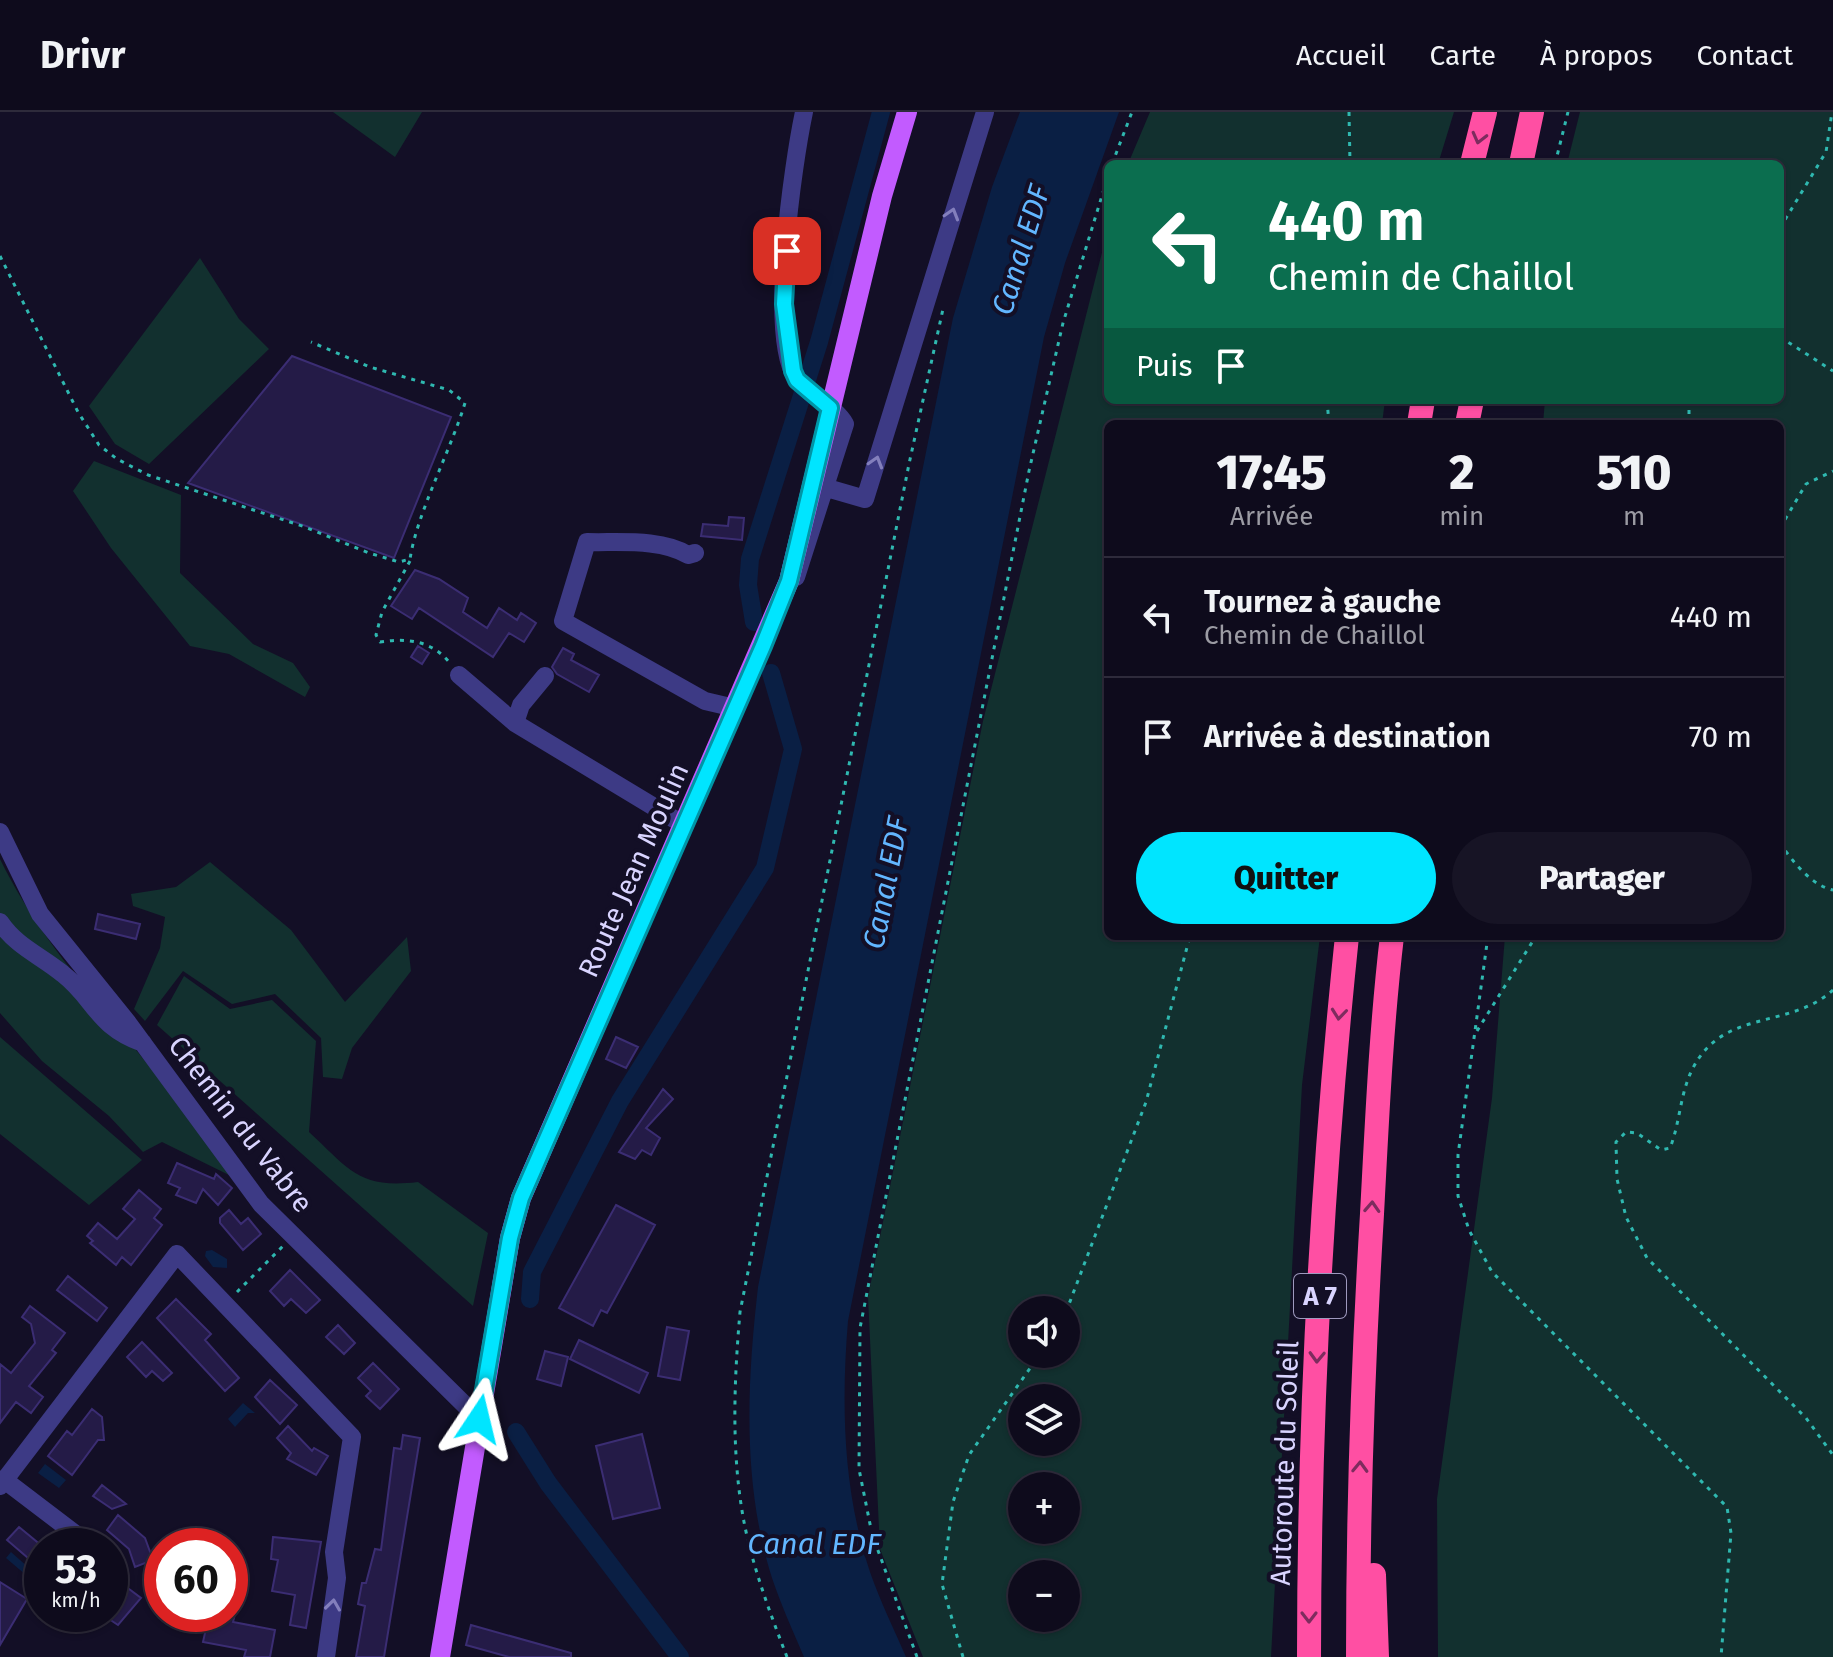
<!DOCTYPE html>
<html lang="fr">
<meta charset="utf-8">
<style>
:root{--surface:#0e0b1c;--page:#171425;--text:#f1f3f6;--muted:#9b9ba3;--line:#2e2b3b;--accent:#00e5ff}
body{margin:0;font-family:"Fira Sans",sans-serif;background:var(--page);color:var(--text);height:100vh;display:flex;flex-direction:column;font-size:30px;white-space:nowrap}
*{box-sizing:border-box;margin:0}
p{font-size:26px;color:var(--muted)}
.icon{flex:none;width:44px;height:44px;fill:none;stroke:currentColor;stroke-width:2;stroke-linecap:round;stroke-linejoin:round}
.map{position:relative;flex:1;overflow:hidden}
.panel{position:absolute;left:1104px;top:308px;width:680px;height:520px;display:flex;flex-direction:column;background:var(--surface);border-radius:12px;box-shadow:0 2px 6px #0004,0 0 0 2px var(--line)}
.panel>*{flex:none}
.banner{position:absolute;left:1104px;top:48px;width:680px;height:244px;border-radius:12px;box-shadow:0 2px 6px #0004,0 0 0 2px var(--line);background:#0b6e4f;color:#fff;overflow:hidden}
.tools{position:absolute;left:1008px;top:1184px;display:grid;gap:16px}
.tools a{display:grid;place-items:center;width:72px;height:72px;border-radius:50%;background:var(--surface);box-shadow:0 2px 6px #0004,0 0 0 2px var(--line);font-size:40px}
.speed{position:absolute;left:24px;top:1416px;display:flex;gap:16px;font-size:40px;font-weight:700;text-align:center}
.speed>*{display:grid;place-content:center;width:104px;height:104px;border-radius:50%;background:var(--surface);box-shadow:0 2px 6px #0004,0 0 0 2px var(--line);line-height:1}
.speed small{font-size:20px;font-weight:400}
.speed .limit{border:12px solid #d22;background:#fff;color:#111}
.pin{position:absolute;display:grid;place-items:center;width:68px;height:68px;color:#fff;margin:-34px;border-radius:16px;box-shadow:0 4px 12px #0006}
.me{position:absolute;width:88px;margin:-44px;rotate:10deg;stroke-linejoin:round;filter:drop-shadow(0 0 6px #0008)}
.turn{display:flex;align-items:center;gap:28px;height:168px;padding:0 32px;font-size:36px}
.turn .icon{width:104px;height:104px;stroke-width:2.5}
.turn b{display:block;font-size:56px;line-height:68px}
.then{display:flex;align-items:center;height:76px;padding:0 32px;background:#0003;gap:16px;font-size:30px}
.eta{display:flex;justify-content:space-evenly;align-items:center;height:136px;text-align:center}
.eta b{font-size:48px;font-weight:800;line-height:56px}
.cta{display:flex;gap:16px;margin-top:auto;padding:16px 32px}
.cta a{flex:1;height:92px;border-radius:48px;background:var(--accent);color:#111;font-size:32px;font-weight:800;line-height:92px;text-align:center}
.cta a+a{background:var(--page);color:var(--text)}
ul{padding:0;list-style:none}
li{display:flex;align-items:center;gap:24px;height:120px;padding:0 32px;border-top:2px solid var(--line)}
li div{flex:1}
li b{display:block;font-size:30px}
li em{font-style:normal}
header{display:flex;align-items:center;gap:48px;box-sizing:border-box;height:112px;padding:0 40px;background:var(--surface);border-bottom:2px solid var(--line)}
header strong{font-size:38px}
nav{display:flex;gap:44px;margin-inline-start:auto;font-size:28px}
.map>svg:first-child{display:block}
.green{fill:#12302f;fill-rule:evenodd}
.water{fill:#0a1f44}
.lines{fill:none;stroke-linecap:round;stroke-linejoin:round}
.canal{stroke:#0a1f44;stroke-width:18}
.building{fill:#241b47;stroke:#3b2d73;stroke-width:2}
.path{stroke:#2fb8b0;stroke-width:3;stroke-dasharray:4 6;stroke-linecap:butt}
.minor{stroke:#3d3a85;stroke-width:18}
.major{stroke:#c25bff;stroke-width:20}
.highway{stroke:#ff4fa3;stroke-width:24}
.oneway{stroke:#7d2c5e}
.oneway2{stroke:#837fbc}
.route-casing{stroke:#0095a6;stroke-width:20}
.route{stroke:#00e5ff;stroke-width:14}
.labels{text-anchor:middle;stroke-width:8;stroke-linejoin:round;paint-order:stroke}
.shield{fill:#130f26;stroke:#9e99be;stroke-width:2}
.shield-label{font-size:26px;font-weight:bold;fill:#d9d4ff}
.street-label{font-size:28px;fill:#d9d4ff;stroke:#130f26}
.water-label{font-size:30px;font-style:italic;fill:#62b6ff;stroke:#130f26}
</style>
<header>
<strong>Drivr</strong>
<nav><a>Accueil</a><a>Carte</a><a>À propos</a><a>Contact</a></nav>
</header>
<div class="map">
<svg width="1833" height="1545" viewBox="0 0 1833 1545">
<rect width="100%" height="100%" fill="#130f26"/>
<!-- green -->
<path class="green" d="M333,0H422L395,45Z
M1150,0H1454L1438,52H1128Z
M1580,0H1833V1545H1438L1437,1387L1492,986L1505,824H1780V312H1543L1545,288H1780V52H1567Z
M1108,117V288H1385L1382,312H1108V824H1320L1302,973L1271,1545H923L880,1437L868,1185L983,609ZM1022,1198H1066V1242H1022ZM1022,1286H1066V1330H1022ZM1022,1374H1066V1418H1022ZM1066,1462V1506H1022V1462Z
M200,146L239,207L269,237L149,352L115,332L89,294Z
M94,349L181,383L180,461L253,532L293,551L310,575L305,585L229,542L190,534L111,436L73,379Z
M0,747C40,829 102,895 159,966C185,998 208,1032 233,1065L162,1030L143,1040L109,1004L42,949L0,901Z
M210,750L291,818L345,890L407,825L411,859L352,936L342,967L323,965L321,926L275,882L232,892L183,859L145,909L134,897L160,836L165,805L133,794L131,782L176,775Z
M184,864L230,897L272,888L316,929L309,1020C350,1058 359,1077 418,1070L488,1121L473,1194L157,913Z
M0,925L142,1048L89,1093L0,1022Z"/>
<!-- water -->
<path class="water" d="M1020,0H1119L1065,151L1044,225L848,1209C841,1293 843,1379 870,1460C880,1489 894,1517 906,1545H804C793,1519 781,1493 772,1466C742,1372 747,1272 758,1175L953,206L992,75Z
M212,1138L227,1147V1156L213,1155L205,1144L206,1139Z
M243,1291L255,1301H248L235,1315L228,1307Z
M45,1352L66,1368L59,1376L38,1361Z
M11,1440L38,1464L33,1469L6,1446Z"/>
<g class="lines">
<!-- canal -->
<path class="canal" d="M754,510L748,473L750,447L819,230L881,0
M530,1187L532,1160L620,989L765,756L793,637L771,561
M516,1320L548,1371L680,1545"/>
</g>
<!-- building -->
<path class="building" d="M292,244L451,305L394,446L188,371Z
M729,405L744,406L742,428L701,424L703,412L728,414Z
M415,458L439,467L468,486L463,500L487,516L499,496L517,508L521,501L536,511L524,530L509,521L493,545L419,496L412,507L391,494Z
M418,534L429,541L422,552L411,545Z
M563,536L574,542L571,548L599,563L589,580L557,562L552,555Z
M98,802L140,812L136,827L95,817Z
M616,925L638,935L626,956L606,947Z
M663,977L673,987L646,1016L660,1026L651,1043L642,1038L635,1047L619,1040Z
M177,1051L214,1067L216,1062L232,1076L218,1093L203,1077L196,1091L176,1083L180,1076L168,1071Z
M139,1078L161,1097L154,1106L162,1113L131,1153L122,1145L116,1153L90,1131L93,1129L87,1124L98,1111L117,1127L135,1107L123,1097Z
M616,1093L655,1113L607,1201L601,1198L593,1214L559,1196Z
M229,1098L241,1112L248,1106L261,1122L243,1138L220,1111V1106Z
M290,1158L320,1188L306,1201L291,1187L284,1194L270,1179Z
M68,1164L107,1196L97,1209L57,1178Z
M176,1187L211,1222L205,1228L239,1266L225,1279L157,1206Z
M30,1194L65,1221L52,1238L56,1241L29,1274L43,1285L31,1301L16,1290L0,1311V1252L11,1261L35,1231L31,1212L22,1205Z
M338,1213L355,1231L344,1242L326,1225Z
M667,1215L689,1219L680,1268L658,1264Z
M579,1228L648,1261L639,1281L570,1247Z
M142,1230L172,1261L163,1269L152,1259L146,1265L127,1245Z
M545,1239L568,1245L561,1274L537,1267Z
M373,1251L399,1277L380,1297L366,1284L371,1279L358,1266Z
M270,1268L297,1293L280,1312L255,1285Z
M92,1297L102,1305L104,1328H98L72,1363L48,1344L67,1319L72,1323Z
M288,1314L312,1339L314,1336L328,1344L316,1363L287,1347L291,1341L277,1326Z
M642,1322L660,1396L613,1407L596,1334Z
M403,1323L420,1326L384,1545H356L365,1494L358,1492L362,1471H366L375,1437L381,1438L394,1336L401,1337Z
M102,1373L126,1392L112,1397L93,1384Z
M118,1403L145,1426L153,1448L135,1455L129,1437L107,1418Z
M19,1415L42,1434V1458L7,1428Z
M273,1425L321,1430L306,1516L290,1513L295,1483L272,1479L278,1448L271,1447Z
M117,1468L141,1486L118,1513L109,1507L110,1477Z
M0,1470L27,1487L0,1533Z
M195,1502H235L233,1510L275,1518L270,1545H244L246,1538L203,1530L207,1512Z
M471,1513L571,1541V1545H509L466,1533Z"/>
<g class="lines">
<!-- path -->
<path class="path" d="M1349,0L1350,52
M1112,52L1132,0
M1555,52L1568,0
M1780,116L1826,40L1832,0
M0,144L78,300L99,333L117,347L148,363L305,415L369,441L399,450L410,447C417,401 450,340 465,291L449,278L370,255L311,230
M1780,225L1833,259
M1327,288L1329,312
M1689,312V288
M1780,416L1806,372L1833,359
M410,449L382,500L376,523L380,530C407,526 431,528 450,551
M1780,731C1792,749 1812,774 1833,778
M1488,824L1458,1043V1084L1469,1118L1492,1160L1727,1395L1731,1421L1721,1545
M1833,878C1789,918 1722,896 1692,958C1680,982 1680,1011 1670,1036L1661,1038L1637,1021L1626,1020L1616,1030L1617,1067L1626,1105L1647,1146L1806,1306L1833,1343
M1477,919L1536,824
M237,1180L283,1134
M1066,1200L1146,990L1190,824
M787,1545C770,1501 753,1456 744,1410C731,1341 734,1270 740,1200L909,352L943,197
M917,1545L872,1422L859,1357L860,1216L1029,359L1063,211L1108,64
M963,1545L942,1472L953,1390L969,1343L1040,1242"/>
<!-- minor -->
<path class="minor" d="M827,376L865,387L985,0
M695,441L688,443C661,426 617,431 587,430L563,509L705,589L735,596
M796,465L845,312C834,293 809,285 796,266C768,223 793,52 804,0
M459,563L515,611L684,713
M515,611L521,593L545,564
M0,720L40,802L128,911L261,1092L479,1307
M0,810C17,835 40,843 63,862C96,888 96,914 143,931
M3,1367L78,1424
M0,1374L177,1142L352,1325L334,1440L337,1466L326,1545"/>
<!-- major -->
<path class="major" d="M440,1545L510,1126L521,1086L789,469L882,84L907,0"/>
<!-- highway -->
<path class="highway" d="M1472,52L1485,0
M1521,52L1532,0
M1419,312L1423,288
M1467,312L1472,288
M1374,1463L1377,1545
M1309,1545C1309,1305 1322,1063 1347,824
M1358,1545C1358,1397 1363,1250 1372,1102C1377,1009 1381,917 1392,824"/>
</g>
<!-- one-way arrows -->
<defs><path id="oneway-chevron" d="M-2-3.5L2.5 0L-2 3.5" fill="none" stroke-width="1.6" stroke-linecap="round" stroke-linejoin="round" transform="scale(2)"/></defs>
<g class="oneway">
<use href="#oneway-chevron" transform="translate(1479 26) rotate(104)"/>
<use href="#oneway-chevron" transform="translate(1339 902) rotate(96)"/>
<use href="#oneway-chevron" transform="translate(1372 1095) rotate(-87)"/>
<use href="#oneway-chevron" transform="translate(1317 1245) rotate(92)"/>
<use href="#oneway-chevron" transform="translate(1360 1355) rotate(-88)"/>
<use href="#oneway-chevron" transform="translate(1309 1505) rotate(90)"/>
</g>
<g class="oneway2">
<use href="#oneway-chevron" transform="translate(952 102) rotate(-73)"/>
<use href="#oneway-chevron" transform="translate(876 350) rotate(-73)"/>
<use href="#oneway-chevron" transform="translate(333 1493) rotate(-82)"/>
</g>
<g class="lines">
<defs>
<path id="route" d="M479,1307L510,1126L521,1086L763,534L789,469L830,296L797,268L793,259L784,192L787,139"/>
</defs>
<!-- route casing -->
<use href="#route" class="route-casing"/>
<!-- route -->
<use href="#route" class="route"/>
</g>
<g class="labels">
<!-- shield labels -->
<rect class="shield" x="1294" y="1162" width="52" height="44" rx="6"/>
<g class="shield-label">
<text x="1320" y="1193">A 7</text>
</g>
<!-- street labels -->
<g class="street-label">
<text transform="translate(633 758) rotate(-66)" y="10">Route Jean Moulin</text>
<text transform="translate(241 1012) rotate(52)" y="10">Chemin du Vabre</text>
<text transform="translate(1284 1351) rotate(-88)" y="10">Autoroute du Soleil</text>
</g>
<!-- water labels -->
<g class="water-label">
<text transform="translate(1021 138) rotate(-73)" y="10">Canal EDF</text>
<text transform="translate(886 771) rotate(-79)" y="10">Canal EDF</text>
<text x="814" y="1442">Canal EDF</text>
</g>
</g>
</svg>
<div class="tools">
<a><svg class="icon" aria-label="sound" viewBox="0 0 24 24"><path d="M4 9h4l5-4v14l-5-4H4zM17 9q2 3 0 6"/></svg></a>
<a><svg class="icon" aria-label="layers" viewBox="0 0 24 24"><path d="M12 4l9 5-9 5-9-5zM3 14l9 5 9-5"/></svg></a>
<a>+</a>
<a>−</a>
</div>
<div class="speed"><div>53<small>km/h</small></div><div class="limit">60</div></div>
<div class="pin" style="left:787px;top:139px;background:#d93025"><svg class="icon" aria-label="arrive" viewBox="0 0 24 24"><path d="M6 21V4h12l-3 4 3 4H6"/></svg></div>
<svg class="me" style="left:479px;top:1307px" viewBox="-20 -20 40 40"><path d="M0-17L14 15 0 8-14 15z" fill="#00e5ff" stroke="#fff" stroke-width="4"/></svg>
<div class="banner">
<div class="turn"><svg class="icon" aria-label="left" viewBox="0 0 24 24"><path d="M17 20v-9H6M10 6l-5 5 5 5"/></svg><div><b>440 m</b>Chemin de Chaillol</div></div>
<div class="then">Puis<svg class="icon" aria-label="arrive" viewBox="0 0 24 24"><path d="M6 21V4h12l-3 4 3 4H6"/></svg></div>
</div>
<section class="panel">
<div class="eta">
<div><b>17:45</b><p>Arrivée</p></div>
<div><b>2</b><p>min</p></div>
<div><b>510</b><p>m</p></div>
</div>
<ul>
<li><svg class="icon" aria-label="left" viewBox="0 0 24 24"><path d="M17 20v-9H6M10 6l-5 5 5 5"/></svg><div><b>Tournez à gauche</b><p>Chemin de Chaillol</p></div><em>440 m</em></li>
<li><svg class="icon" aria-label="arrive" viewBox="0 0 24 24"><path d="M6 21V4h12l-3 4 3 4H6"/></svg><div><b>Arrivée à destination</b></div><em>70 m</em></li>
</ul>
<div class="cta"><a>Quitter</a><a>Partager</a></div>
</section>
</div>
